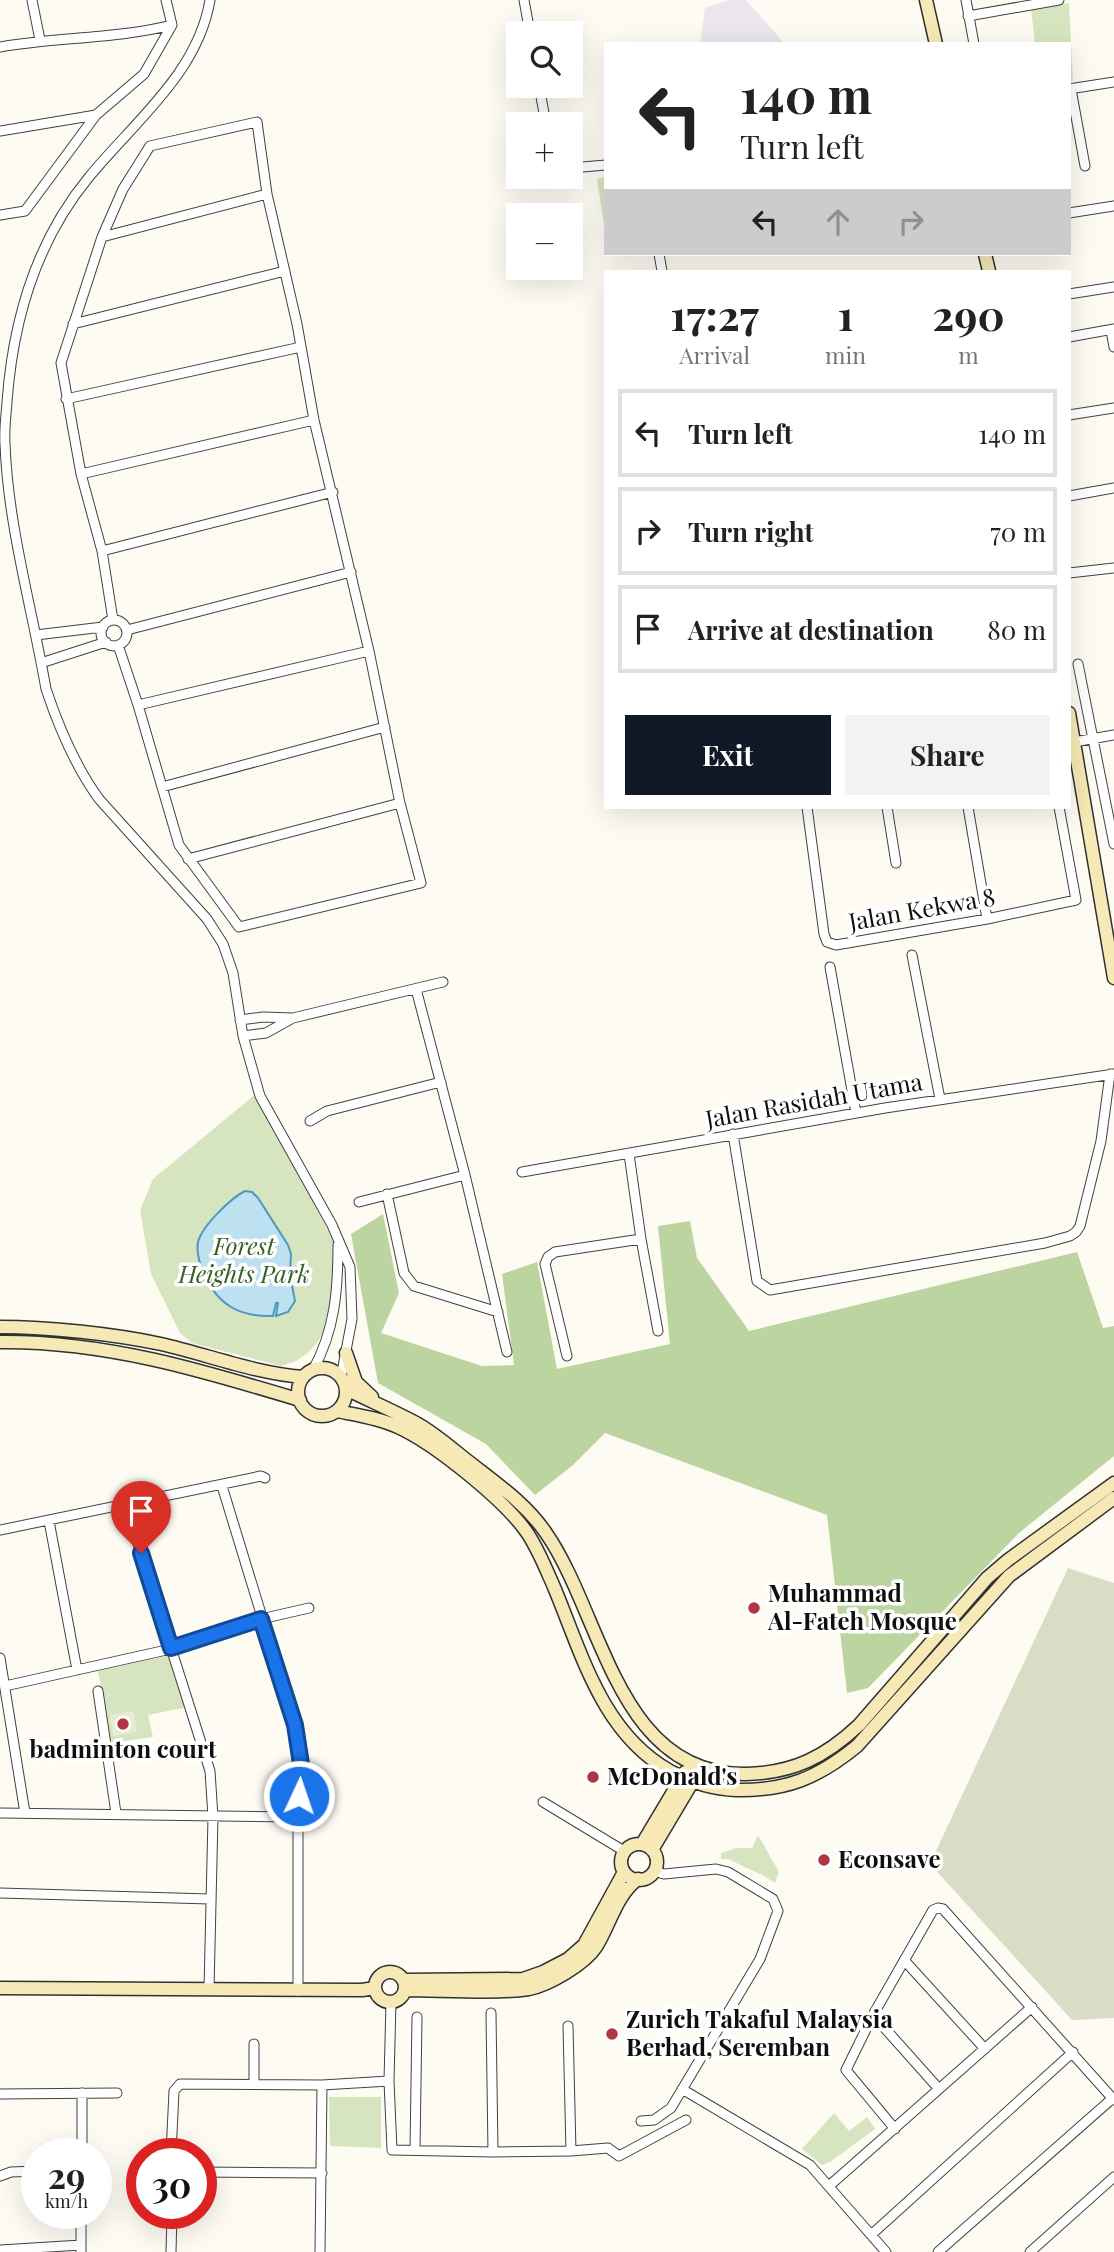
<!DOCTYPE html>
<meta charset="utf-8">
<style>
:root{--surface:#fff;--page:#f2f2f2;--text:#222;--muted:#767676;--line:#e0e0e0;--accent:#111827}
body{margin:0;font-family:"Playfair Display",serif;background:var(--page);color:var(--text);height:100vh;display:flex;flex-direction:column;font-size:26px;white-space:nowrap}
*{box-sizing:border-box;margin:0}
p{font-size:23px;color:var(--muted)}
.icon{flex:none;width:38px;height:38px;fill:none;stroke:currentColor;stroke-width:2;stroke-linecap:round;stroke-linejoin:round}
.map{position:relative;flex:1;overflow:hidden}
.details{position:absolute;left:604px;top:270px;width:467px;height:539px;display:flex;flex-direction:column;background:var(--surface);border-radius:0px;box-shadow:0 7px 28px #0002}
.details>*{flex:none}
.banner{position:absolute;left:604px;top:42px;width:467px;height:214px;border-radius:0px;box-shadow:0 7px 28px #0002;background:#fff;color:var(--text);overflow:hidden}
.controls{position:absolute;left:506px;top:21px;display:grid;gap:14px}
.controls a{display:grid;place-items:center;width:77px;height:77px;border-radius:0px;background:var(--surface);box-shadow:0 7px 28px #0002;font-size:35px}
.speed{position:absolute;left:21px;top:2138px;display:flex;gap:14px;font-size:35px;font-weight:700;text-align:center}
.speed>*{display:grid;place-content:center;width:91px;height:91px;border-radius:50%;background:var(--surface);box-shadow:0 7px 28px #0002;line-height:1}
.speed small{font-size:18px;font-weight:400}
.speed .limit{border:10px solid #d22;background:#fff;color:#111}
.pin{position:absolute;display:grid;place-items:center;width:60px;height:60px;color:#fff;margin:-72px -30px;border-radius:50% 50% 50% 0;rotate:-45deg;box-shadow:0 0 7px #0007}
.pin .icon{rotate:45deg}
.me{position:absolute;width:77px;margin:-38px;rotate:3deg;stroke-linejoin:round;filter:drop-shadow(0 0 5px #0008)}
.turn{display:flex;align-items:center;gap:24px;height:147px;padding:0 21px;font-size:32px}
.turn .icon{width:91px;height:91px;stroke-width:2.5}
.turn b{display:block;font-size:49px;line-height:60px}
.lanes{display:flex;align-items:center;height:66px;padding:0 21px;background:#0003;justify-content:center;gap:35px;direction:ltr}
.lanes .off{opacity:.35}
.eta{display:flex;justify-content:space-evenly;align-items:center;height:119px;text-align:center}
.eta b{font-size:42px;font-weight:700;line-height:49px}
.action{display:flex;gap:14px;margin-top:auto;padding:14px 21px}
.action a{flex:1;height:80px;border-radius:0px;background:var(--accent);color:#fff;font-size:28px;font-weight:700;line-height:80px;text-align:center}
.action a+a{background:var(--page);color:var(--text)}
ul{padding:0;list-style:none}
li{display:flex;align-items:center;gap:21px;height:88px;margin:0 14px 10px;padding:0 7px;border:4px solid var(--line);border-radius:0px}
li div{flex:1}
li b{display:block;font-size:26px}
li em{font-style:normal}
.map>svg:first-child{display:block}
.industrial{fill:#ebe5ed}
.green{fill:#d6e5bf}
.forest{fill:#bcd4a0}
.cemetery{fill:#d8dec5}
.pitch{fill:#e6edd0}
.water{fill:#bde1f0;stroke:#4c9abf;stroke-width:2}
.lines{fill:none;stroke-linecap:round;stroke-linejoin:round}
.street-casing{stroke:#424242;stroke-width:11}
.secondary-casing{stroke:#313131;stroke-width:15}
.street{stroke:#fff;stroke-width:9}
.secondary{stroke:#f6e9b5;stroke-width:12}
.route-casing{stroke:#114b97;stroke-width:18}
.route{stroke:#1a73e8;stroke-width:12}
.poi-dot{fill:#b03646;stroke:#fff;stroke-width:2.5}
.labels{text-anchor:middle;stroke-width:7;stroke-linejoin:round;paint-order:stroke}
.street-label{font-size:24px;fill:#0f0f0f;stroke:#fff}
.park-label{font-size:24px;font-style:italic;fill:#376026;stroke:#fff}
.poi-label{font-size:24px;font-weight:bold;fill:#0f0f0f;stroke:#fff;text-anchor:start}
</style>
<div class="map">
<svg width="1114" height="2252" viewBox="0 0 1114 2252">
<rect width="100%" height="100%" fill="#fefbf3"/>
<!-- industrial -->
<path class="industrial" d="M729,0H746L785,44H700L705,8Z"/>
<!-- green -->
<path class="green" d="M1069,3L1073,81L1069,82V44H1035L1031,9Z
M605,177H606L605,231L597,179Z
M257,1093L333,1241V1288L324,1329L319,1340L309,1352L296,1361L281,1366L192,1343L180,1333L151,1274L140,1210L153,1179Z
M171,1655L188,1707L148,1715L153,1737L111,1743L98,1671Z
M758,1835L779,1872L775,1883L764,1876L728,1859H721V1853L736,1848H752Z
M329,2097H381V2148L330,2146Z
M834,2113L849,2131L867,2117L875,2129L830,2162L822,2165L802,2149Z"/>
<!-- forest -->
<path class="forest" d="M383,1214L399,1293L381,1333L482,1366L514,1365L502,1274L537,1262L557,1369L670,1344L658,1226L690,1221L697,1258L749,1331L1077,1252L1103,1328L1114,1326V1456L1019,1533L868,1688L847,1693L827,1515L605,1433L573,1465L535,1495L486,1444L378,1383L351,1234Z"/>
<!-- cemetery -->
<path class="cemetery" d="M1068,1568L1114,1583V2018L1072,2020L930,1864Z"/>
<!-- pitch -->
<path class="pitch" d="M133,1711L137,1732L113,1736L110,1715Z"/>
<!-- water -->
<path class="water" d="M245,1191L252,1192L258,1198L288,1245L291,1254L290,1275L295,1301L288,1312L276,1316L278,1303H276L273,1316C239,1317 218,1305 204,1274C200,1265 196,1253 198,1242C202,1226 231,1198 245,1191Z"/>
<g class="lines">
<defs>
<path id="street" d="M32,0L40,40
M166,0L172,25
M210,0C198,73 134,122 89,177C37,240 13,320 7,402C6,416 4,430 5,444C8,526 32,608 46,689C59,728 75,766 99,799L207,919L223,944L233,973L243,1036L260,1096L332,1225L350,1267L352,1319L341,1377
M524,0L530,33
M966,0L974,44
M968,16L1059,0
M0,47C57,37 116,39 172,25
M539,86L546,124
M1069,89L1114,82
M1071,89L1085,166
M0,131L96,115L144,74L172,25
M570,168L606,165
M1069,213L1114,206
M0,215L25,211L96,115
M102,237L267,194
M659,254L662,271
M1069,294L1114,287
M73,324L285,271
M1111,330L1114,347
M1069,337L1114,329
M66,399L301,347
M1069,415L1114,408
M81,474L314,420
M1069,496L1114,488
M102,551L333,492
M1069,573L1114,568
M113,620L102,551L81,474L61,363L102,237L123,189L150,146L257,122L267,194L297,324L314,420L369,651L400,803L421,883L239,927L179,845L138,705L118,645
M101 633a13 13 0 1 1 26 0a13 13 0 1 1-26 0Z
M127,630L351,572
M36,635L103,627
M41,663L106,642
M1078,664L1114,844
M138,705L369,651
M1074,742L1114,735
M162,787L385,727
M807,807L824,934L827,942L836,945L987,919L1076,900L1059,807
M887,807L896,863
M968,807L987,919
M188,859L400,803
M912,955L940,1099
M830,967L856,1113
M416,989L465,1175L507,1352
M240,1020L263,1017L293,1018L443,982
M243,1036L266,1033L291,1019
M310,1121L327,1111L441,1082
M733,1134L757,1281L770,1290L1045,1243L1070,1236L1076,1232L1080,1226L1101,1141L1110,1074
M629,1154L641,1239L658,1331
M522,1172L885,1108L1114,1074
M387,1194L404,1273L414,1286L498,1312
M359,1202L465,1175
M567,1356L545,1264L548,1257L555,1252L641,1239
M313,1370C335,1330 338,1290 338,1245
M222,1486L295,1725L301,1764L298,1817V1991
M126,1506L210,1771L213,1817L209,1989
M49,1521L77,1670
M0,1530L261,1476L265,1478
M0,1658L25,1813
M5,1686L171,1649L261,1619L309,1608
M98,1691L116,1813
M543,1802L624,1851
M0,1813L298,1817
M0,1893L210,1899
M904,1960L985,2049
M391,2002L389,2081L392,2150L493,2152L571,2151L608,2148L619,2156L686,2120
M491,2013L493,2152
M873,2015L939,2089
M568,2026L571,2151
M254,2044V2084
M682,2089L810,2165L886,2252
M0,2094L117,2093
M641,2121L654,2120L671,2108L760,1959L778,1911L773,1899L728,1872L716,1869L664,1874L654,1871
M895,2129L846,2070L873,2015L933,1910L938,1908L943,1909L1114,2100
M415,2150L417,2017
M82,2154V2093
M171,2154L174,2091L180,2084L322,2085L389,2081
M201,2172L322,2173
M0,2176L11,2172L37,2171
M829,2186L1032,2007
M871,2235L1073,2052
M0,2250L81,2245
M81,2252V2214
M171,2252L172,2214
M320,2252L322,2085
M938,2252L1113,2098
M1030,2252L1114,2177"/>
<path id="secondary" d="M926,0L936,44
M985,254L989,271
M1069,713L1114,978
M0,1327C49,1327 114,1334 161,1344C209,1355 254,1373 303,1377
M0,1342C105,1341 201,1370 300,1400
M346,1353L356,1382L372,1397
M298 1392a24 24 0 1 1 48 0a24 24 0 1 1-48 0Z
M346,1389C370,1401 394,1411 418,1424C434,1433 449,1446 464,1458C493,1481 525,1502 546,1533C603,1615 617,1776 746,1774C793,1773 825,1757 859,1725L987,1578L1008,1560L1114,1483
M337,1411C357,1415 379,1418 398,1427C435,1444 506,1501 528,1534C539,1551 546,1569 554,1587C582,1654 602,1733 670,1771C690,1782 713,1789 736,1790C786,1791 818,1778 857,1746L1009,1576L1114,1498
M642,1844L685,1772
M621 1862a18 18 0 1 1 36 0a18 18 0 1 1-36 0Z
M652,1850L696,1776
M375 1987a15 15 0 1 1 30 0a15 15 0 1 1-30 0Z
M404,1980L523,1979L543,1972L568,1959L584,1945L624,1872
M0,1988L362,1990L375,1988
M405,1990C442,1990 493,1994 529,1989C549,1985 585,1964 596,1947C610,1925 616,1895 638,1879"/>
</defs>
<!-- street casing -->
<use href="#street" class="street-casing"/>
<!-- secondary casing -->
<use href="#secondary" class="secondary-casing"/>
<!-- street -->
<use href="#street" class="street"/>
<!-- secondary -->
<use href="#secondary" class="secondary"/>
</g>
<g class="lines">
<defs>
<path id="route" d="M141,1553L171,1648L261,1619L295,1725L301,1764L299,1796"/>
</defs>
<!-- route casing -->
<use href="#route" class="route-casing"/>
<!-- route -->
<use href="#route" class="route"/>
</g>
<!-- markers -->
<g class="poi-dot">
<circle cx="754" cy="1608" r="7"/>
<circle cx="123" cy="1724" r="7"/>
<circle cx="593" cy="1777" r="7"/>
<circle cx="824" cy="1860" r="7"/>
<circle cx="612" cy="2034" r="7"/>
</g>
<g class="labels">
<!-- street labels -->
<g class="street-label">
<text transform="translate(922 910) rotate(-10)" y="8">Jalan Kekwa 8</text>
<text transform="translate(814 1101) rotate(-10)" y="8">Jalan Rasidah Utama</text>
</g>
<!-- park labels -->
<g class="park-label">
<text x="244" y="1255">Forest<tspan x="244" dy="28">Heights Park</tspan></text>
</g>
<!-- poi labels -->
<g class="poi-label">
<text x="768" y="1602">Muhammad<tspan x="768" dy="28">Al-Fateh Mosque</tspan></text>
<text x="123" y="1758" text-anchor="middle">badminton court</text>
<text x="607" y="1785">McDonald's</text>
<text x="838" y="1868">Econsave</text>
<text x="626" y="2028">Zurich Takaful Malaysia<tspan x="626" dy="28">Berhad, Seremban</tspan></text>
</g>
</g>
</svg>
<div class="controls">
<a><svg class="icon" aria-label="search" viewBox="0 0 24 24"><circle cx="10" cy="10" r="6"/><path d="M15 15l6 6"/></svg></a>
<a>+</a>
<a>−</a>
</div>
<div class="speed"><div>29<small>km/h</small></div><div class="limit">30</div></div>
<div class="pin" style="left:141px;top:1553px;background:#d93025"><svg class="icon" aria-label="arrive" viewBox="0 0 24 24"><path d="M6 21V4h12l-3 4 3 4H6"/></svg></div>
<svg class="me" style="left:299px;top:1796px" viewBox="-20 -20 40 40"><circle r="17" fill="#1a73e8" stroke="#fff" stroke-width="3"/><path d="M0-11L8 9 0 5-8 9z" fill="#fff"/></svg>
<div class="banner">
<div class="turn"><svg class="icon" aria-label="left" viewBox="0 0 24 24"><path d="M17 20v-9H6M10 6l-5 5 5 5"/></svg><div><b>140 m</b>Turn left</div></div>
<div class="lanes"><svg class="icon" aria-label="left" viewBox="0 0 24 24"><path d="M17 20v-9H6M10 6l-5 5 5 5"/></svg><svg class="icon off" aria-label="ahead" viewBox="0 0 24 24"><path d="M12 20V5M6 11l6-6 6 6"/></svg><svg class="icon off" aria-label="right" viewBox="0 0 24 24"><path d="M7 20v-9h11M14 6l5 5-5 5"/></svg></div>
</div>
<section class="details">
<div class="eta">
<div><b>17:27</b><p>Arrival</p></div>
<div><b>1</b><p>min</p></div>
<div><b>290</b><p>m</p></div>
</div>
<ul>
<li><svg class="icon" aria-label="left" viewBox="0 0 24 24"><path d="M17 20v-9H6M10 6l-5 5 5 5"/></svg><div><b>Turn left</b></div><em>140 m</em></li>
<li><svg class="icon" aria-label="right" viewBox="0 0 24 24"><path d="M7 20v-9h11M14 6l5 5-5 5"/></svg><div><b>Turn right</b></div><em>70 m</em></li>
<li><svg class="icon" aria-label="arrive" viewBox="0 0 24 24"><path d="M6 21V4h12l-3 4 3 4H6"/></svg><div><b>Arrive at destination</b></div><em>80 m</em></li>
</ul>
<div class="action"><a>Exit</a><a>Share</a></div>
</section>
</div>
